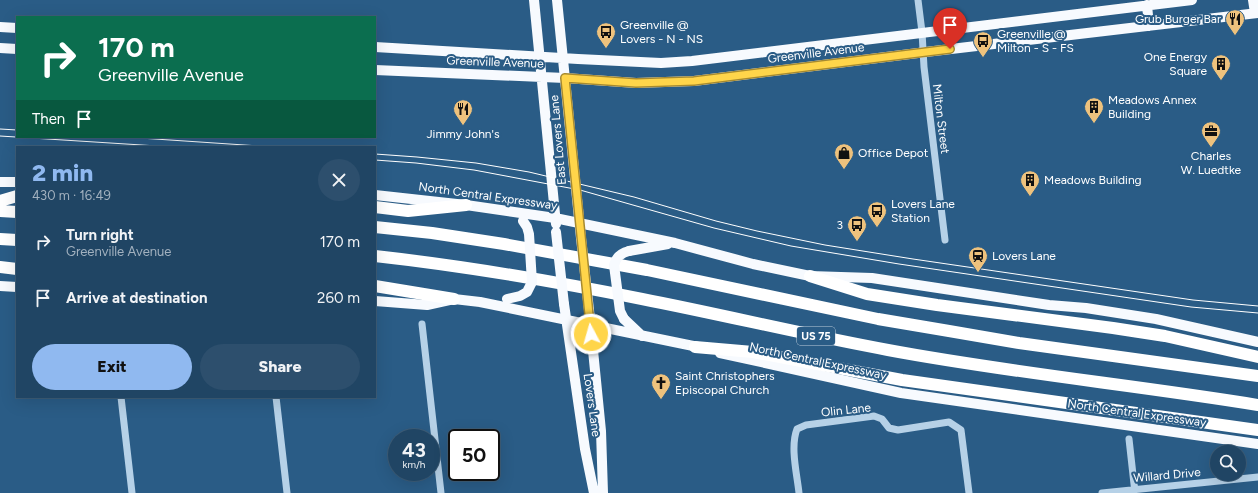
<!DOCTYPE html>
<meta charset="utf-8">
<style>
:root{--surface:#204564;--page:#2d4f6d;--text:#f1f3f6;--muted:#a2b1bf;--line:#3d5d78;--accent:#90b9f0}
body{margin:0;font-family:Figtree,sans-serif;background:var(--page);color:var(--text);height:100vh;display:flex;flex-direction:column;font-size:15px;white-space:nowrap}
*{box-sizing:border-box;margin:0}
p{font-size:13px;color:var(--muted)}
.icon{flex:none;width:22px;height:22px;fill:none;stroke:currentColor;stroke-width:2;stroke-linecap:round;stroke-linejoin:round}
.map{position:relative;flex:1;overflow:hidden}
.details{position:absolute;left:16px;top:146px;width:360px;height:252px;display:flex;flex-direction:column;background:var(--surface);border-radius:0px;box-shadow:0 4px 16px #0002,0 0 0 1px var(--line)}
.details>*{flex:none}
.top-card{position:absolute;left:16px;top:16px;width:360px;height:122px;border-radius:0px;box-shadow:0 4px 16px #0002,0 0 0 1px var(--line);background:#0b6e4f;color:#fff;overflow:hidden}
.fabs{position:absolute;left:1210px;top:445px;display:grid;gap:8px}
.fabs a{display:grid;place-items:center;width:36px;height:36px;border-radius:50%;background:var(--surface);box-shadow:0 4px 16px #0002,0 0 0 1px var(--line);font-size:20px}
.speed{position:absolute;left:388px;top:429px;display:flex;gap:8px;font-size:20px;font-weight:700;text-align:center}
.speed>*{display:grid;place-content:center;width:52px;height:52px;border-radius:50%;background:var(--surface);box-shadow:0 4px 16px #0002,0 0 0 1px var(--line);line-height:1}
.speed small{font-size:10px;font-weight:400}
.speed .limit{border:2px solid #111;border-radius:6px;background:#fff;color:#111}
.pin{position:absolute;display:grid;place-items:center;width:34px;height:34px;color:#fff;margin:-41px -17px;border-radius:50% 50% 50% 0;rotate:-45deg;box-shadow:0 0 4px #0007}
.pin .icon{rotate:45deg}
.me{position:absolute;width:44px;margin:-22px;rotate:354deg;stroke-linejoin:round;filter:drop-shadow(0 0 3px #0008)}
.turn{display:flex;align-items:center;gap:14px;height:84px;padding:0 16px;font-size:18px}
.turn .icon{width:52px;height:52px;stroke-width:2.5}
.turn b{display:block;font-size:28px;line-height:34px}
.then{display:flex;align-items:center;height:38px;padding:0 16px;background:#0003;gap:8px;font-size:15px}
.round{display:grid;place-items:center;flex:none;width:42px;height:42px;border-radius:21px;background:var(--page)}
.headline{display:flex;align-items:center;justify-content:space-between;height:68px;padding:0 16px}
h1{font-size:24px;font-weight:800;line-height:30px;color:var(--accent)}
.primary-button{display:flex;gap:8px;margin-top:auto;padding:8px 16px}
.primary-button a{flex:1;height:46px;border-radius:24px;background:var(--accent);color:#111;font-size:16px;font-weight:800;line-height:46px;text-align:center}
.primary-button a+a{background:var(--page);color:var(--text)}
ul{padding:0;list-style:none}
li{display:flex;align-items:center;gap:12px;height:56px;padding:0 16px}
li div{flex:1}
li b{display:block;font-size:15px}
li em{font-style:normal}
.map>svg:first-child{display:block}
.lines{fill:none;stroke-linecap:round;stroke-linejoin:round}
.minor{stroke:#b6d1e7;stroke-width:7}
.major{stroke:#f7fafe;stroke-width:10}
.highway{stroke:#fff;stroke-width:12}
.tram{stroke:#fff;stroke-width:1}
.major-bridge{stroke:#f7fafe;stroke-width:10}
.route-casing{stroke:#a68a30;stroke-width:10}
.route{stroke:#ffd54a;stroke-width:7}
.labels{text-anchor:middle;stroke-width:4;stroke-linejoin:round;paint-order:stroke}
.shield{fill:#2a5c86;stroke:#bfcedb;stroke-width:1}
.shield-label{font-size:11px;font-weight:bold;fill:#fff}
.poi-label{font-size:12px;fill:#fff;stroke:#2a5c86;text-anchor:start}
.street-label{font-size:12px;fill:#fff;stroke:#2a5c86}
</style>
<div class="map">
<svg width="1258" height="493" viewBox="0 0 1258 493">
<rect width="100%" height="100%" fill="#2a5c86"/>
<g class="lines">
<!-- minor -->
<path class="minor" d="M918,0L922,32L924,67L945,240
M422,324L441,493
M121,397L132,493
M276,397L287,493
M1129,439L1135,493
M799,493C797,474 790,447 797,429L806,425L874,416L882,419L889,428L898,430L949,422L961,430L969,493
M1102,493L1258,477"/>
<!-- major -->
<path class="major" d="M534,0L556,224
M557,0L581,238
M1253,0L1255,13
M1147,5L1149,26
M0,27L17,28
M375,47L578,59L661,63L692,61L1192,0
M0,48L17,49
M375,70L565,78L636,83L694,81L934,51L1258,13
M0,182H17
M375,195L466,205L555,218L675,243L753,264L810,276L872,278L1049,305L1086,308L1156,319L1258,342
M629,251L668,244
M0,286L17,287
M375,301L427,305L454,299L480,302L703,348
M564,304L585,449L594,493
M589,310L601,431L603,493
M624,319L642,336
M720,353L901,393L1258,444"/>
<!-- highway -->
<path class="highway" d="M0,201L17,196
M375,207L408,211L466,205
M0,211L17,212
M375,227L432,233L504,244L647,270L878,319L949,331L1019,343L1258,376
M0,239L17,240
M375,256C465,266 553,281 642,299C724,315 806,335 888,350C1011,373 1135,385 1258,405
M0,267L17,269
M810,276L867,294L937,305L1113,328L1165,336L1258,357
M375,286L454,299
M695,347L753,352L902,380L1258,430"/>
<!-- tram -->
<path class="tram" d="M0,129L17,130
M0,136L173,147
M125,137L274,147
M375,154L417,157L476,163L529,172L634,197L716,221L757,231L825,245L913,259L1193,300L1258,306
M375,160L416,163L474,170L580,190L714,228L791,246L899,264L1191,307L1258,313"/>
<!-- major-bridge -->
<path class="major-bridge" d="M556,232L564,304
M581,238L589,310
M507,299L520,296L527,292L532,282L529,234L527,227L523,221
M624,319L620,311L614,265C616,257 621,253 629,251"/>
</g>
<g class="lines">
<defs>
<path id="route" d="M591,334L565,78L636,83L694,81L950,49"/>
</defs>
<!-- route casing -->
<use href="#route" class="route-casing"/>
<!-- route -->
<use href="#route" class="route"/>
</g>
<!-- icons -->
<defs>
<symbol id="restaurant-pin" viewBox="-11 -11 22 30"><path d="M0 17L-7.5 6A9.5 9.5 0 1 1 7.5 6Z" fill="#eec27d" stroke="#2a5c86"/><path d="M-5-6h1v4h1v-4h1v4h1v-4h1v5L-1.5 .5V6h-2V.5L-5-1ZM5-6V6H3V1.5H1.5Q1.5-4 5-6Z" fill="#111"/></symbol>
<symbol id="bus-pin" viewBox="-11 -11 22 30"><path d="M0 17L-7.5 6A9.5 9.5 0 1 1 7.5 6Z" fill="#eec27d" stroke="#2a5c86"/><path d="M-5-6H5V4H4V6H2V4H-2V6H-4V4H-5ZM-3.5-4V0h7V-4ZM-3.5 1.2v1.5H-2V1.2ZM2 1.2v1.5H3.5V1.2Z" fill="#111"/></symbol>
<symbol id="building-pin" viewBox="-11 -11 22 30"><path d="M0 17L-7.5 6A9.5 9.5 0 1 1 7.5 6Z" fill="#eec27d" stroke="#2a5c86"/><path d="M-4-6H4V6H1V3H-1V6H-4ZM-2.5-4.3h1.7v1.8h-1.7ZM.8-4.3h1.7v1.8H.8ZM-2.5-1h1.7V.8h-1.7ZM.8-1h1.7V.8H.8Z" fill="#111"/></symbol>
<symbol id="office-pin" viewBox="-11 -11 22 30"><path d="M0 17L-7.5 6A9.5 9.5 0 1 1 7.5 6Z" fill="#eec27d" stroke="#2a5c86"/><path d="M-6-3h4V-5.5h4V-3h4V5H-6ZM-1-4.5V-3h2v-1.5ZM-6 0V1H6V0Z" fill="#111"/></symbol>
<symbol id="shop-pin" viewBox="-11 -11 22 30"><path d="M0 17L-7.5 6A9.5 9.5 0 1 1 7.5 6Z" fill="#eec27d" stroke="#2a5c86"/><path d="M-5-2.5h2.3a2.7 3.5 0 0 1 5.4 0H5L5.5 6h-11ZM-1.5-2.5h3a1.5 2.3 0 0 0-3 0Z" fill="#111"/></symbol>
<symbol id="station-pin" viewBox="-11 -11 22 30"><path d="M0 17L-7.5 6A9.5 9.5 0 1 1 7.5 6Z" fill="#eec27d" stroke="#2a5c86"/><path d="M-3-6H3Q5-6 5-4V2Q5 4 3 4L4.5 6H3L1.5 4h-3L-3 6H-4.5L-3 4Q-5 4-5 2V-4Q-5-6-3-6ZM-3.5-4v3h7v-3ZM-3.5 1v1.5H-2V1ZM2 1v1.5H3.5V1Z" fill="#111"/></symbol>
<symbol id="church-pin" viewBox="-11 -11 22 30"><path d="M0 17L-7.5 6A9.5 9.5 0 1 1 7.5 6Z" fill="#eec27d" stroke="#2a5c86"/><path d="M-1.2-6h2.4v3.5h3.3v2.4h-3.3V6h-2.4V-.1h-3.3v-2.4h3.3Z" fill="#111"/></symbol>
</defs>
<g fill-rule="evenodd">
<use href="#restaurant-pin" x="1224" y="8" width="22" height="30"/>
<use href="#bus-pin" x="595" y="21" width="22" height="30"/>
<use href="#bus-pin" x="972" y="30" width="22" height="30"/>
<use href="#building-pin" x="1210" y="53" width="22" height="30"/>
<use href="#building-pin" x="1083" y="96" width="22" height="30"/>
<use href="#restaurant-pin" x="452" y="98" width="22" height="30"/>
<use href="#office-pin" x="1200" y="120" width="22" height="30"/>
<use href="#shop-pin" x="833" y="142" width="22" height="30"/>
<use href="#building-pin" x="1019" y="169" width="22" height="30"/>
<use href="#bus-pin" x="866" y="200" width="22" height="30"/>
<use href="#bus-pin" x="846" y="214" width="22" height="30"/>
<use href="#station-pin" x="967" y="245" width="22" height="30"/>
<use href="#church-pin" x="650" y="372" width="22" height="30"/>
</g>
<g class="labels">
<!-- shield labels -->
<rect class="shield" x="797" y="327" width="38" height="18" rx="3"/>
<g class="shield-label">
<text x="816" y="340">US 75</text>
</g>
<!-- poi labels -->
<g class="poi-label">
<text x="1221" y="23" text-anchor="end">Grub Burger Bar</text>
<text x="620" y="29">Greenville @<tspan x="620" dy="14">Lovers - N - NS</tspan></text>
<text x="997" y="38">Greenville @<tspan x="997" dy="14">Milton - S - FS</tspan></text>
<text x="1207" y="61" text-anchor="end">One Energy<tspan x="1207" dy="14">Square</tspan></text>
<text x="1108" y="104">Meadows Annex<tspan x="1108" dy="14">Building</tspan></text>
<text x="463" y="138" text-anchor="middle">Jimmy John's</text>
<text x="858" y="157">Office Depot</text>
<text x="1211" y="160" text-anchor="middle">Charles<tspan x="1211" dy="14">W. Luedtke</tspan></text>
<text x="1044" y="184">Meadows Building</text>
<text x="891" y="208">Lovers Lane<tspan x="891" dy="14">Station</tspan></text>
<text x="843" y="229" text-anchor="end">3</text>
<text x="992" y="260">Lovers Lane</text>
<text x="675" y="380">Saint Christophers<tspan x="675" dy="14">Episcopal Church</tspan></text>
</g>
<!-- street labels -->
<g class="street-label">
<text transform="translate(816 53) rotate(-7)" y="4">Greenville Avenue</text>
<text transform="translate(495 62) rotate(2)" y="4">Greenville Avenue</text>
<text transform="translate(941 119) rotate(83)" y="4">Milton Street</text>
<text transform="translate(558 140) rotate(-95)" y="4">East Lovers Lane</text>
<text transform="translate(488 196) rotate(8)" y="4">North Central Expressway</text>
<text transform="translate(818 361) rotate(12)" y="4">North Central Expressway</text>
<text transform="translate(592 405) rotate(82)" y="4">Lovers Lane</text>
<text transform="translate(846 410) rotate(-6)" y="4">Olin Lane</text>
<text transform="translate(1137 413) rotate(8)" y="4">North Central Expressway</text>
<text transform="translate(1167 475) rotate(-5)" y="4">Willard Drive</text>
</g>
</g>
</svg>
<div class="fabs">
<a><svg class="icon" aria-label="search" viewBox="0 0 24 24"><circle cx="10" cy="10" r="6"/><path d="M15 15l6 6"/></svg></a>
</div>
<div class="speed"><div>43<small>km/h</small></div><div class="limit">50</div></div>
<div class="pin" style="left:950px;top:49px;background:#d93025"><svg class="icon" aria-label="arrive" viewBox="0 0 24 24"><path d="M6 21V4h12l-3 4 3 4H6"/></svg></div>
<svg class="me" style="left:591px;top:334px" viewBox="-20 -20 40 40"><circle r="17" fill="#ffd54a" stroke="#fff" stroke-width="3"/><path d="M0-11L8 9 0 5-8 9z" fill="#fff"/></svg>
<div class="top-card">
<div class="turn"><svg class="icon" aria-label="right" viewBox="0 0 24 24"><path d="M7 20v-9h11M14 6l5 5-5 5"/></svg><div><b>170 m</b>Greenville Avenue</div></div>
<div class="then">Then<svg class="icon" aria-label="arrive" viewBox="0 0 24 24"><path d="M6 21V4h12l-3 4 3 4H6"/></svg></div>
</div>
<section class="details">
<div class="headline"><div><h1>2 min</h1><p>430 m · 16:49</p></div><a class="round"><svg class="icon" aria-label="close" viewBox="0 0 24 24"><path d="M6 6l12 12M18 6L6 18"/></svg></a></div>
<ul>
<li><svg class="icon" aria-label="right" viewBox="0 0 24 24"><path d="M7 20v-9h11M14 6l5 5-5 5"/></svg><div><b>Turn right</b><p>Greenville Avenue</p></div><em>170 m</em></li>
<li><svg class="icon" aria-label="arrive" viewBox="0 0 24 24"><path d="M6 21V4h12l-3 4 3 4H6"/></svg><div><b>Arrive at destination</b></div><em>260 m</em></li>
</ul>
<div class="primary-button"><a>Exit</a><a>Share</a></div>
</section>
</div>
